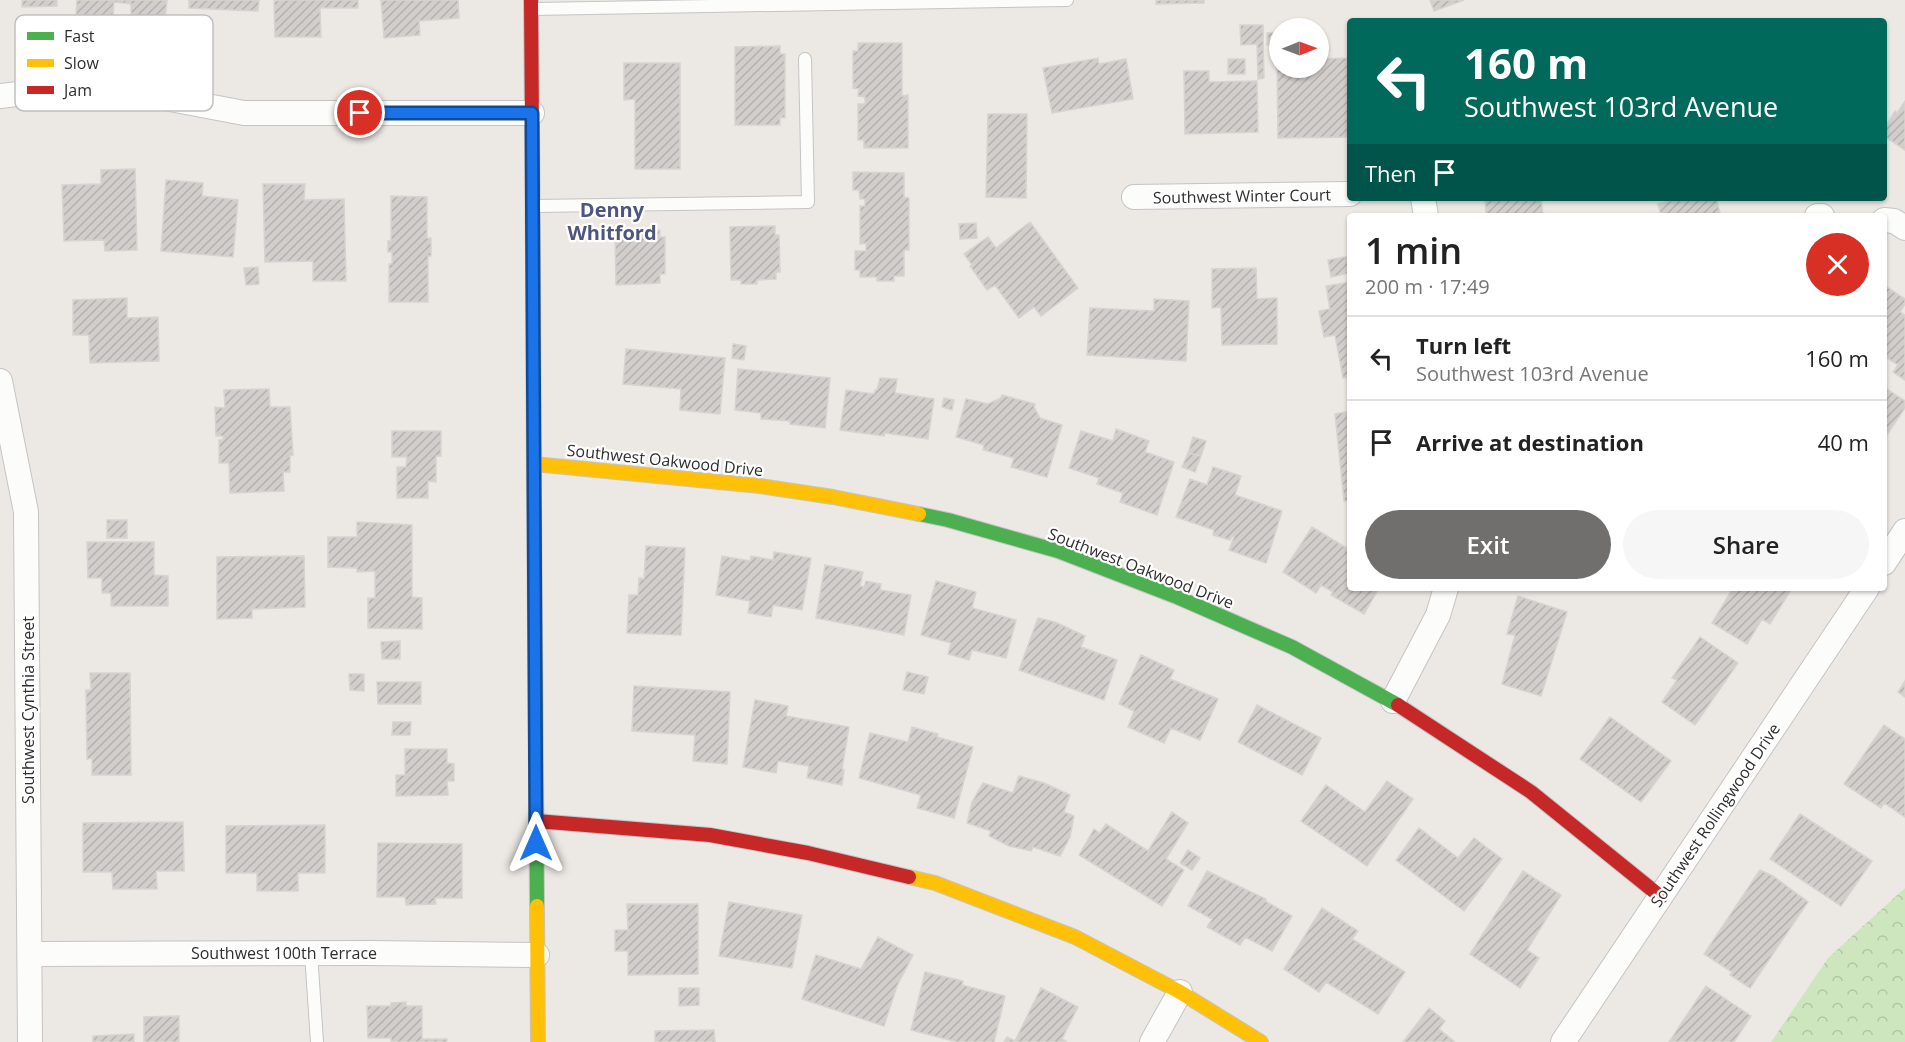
<!DOCTYPE html>
<meta charset="utf-8">
<style>
:root{--surface:#fff;--page:#f6f6f6;--text:#222;--muted:#767676;--line:#e0e0e0;--accent:#706f6e}
body{margin:0;font-family:"Open Sans",sans-serif;background:var(--page);color:var(--text);height:100vh;display:flex;flex-direction:column;font-size:22px;white-space:nowrap}
*{box-sizing:border-box;margin:0}
p{font-size:20px;color:var(--muted)}
.icon{flex:none;width:33px;height:33px;fill:none;stroke:currentColor;stroke-width:2;stroke-linecap:round;stroke-linejoin:round}
.map{position:relative;flex:1;overflow:hidden}
.side{position:absolute;left:1347px;top:213px;width:540px;height:378px;display:flex;flex-direction:column;background:var(--surface);border-radius:6px;box-shadow:0 2px 4px #0004}
.side>*{flex:none}
.guide{position:absolute;left:1347px;top:18px;width:540px;height:183px;border-radius:6px;box-shadow:0 2px 4px #0004;background:#00695c;color:#fff;overflow:hidden}
.needle{width:39px;rotate:89deg}
.fabs{position:absolute;left:1269px;top:18px;display:grid;gap:12px}
.fabs a{display:grid;place-items:center;width:60px;height:60px;border-radius:50%;background:var(--surface);box-shadow:0 2px 4px #0004;font-size:30px}
.pin{position:absolute;display:grid;place-items:center;width:51px;height:51px;color:#fff;margin:-26px;border:3px solid #fff;border-radius:50%;box-shadow:0 2px 6px #0007}
.me{position:absolute;width:66px;margin:-33px;rotate:0deg;stroke-linejoin:round;filter:drop-shadow(0 0 4px #0008)}
.turn{display:flex;align-items:center;gap:21px;height:126px;padding:0 18px;font-size:27px}
.turn .icon{width:78px;height:78px;stroke-width:2.5}
.turn b{display:block;font-size:42px;line-height:51px}
.then{display:flex;align-items:center;height:57px;padding:0 18px;background:#0003;gap:12px;font-size:22px}
.round{display:grid;place-items:center;flex:none;width:63px;height:63px;border-radius:32px;background:var(--page)}
.summary{display:flex;align-items:center;justify-content:space-between;height:102px;padding:0 18px}
h1{font-size:36px;font-weight:600;line-height:45px}
.button{display:flex;gap:12px;margin-top:auto;padding:12px 18px}
.button a{flex:1;height:69px;border-radius:36px;background:var(--accent);color:#fff;font-size:24px;font-weight:600;line-height:69px;text-align:center}
.button a+a{background:var(--page);color:var(--text)}
ul{padding:0;list-style:none}
li{display:flex;align-items:center;gap:18px;height:84px;padding:0 18px;border-top:2px solid var(--line)}
li div{flex:1}
li b{display:block;font-size:22px}
li em{font-style:normal}
.map>svg:first-child{display:block}
.forest{fill:url(#forest-crowns)}
.building{fill:url(#building-hatch);stroke:#d7d4d0;stroke-width:1.5}
.lines{fill:none;stroke-linecap:round;stroke-linejoin:round}
.lane-casing{stroke:#c5c4c5;stroke-width:14}
.street-casing{stroke:#c5c4c5;stroke-width:26}
.fast-casing{stroke:#c5c4c5;stroke-width:16}
.slow-casing{stroke:#c5c4c5;stroke-width:16}
.jam-casing{stroke:#c5c4c5;stroke-width:16}
.lane{stroke:#fcfcfb;stroke-width:12}
.street{stroke:#fcfcfb;stroke-width:24}
.fast{stroke:#4caf50;stroke-width:14}
.slow{stroke:#ffc107;stroke-width:14}
.jam{stroke:#c62828;stroke-width:14}
.route-casing{stroke:#114b97;stroke-width:15}
.route{stroke:#1a73e8;stroke-width:10}
.labels{text-anchor:middle;stroke-width:4.5;stroke-linejoin:round;paint-order:stroke}
.street-label{font-size:16px;fill:#2e2e2e;stroke:#fff}
.quarter-label{font-size:20px;font-weight:bold;fill:#4d5680;stroke:#fff}
.key{fill:#fff;stroke:#c0c0c0;stroke-width:1.5}
.key-label{font-size:16px;fill:#2e2e2e}
</style>
<div class="map">
<svg width="1905" height="1042" viewBox="0 0 1905 1042">
<defs>
<pattern id="forest-crowns" width="20" height="18" patternUnits="userSpaceOnUse" patternTransform="scale(1.5)"><rect width="20" height="18" fill="#cee6be"/><path d="M2 6a3 3 0 1 1 6 0M12 15a3 3 0 1 1 6 0" fill="none" stroke="#b1c6a4"/></pattern>
<pattern id="building-hatch" width="6" height="6" patternUnits="userSpaceOnUse" patternTransform="scale(1.5)"><rect width="6" height="6" fill="#d1cecb"/><path d="M-1 1l2-2M0 6l6-6M5 7l2-2" fill="none" stroke="#b4b1af"/></pattern>
</defs>
<rect width="100%" height="100%" fill="#ece8e4"/>
<!-- forest -->
<path class="forest" d="M1905,888V1042H1771L1828,958Z"/>
<!-- building -->
<path class="building" d="M22,0H57V6L22,7Z
M77,0H167L165,20L131,19V4L114,2L113,17L76,15Z
M189,0H259L258,11L189,8Z
M283,0H358V8H320L321,37H275L274,1Z
M381,0H458L459,18L419,21L420,35L384,38Z
M1156,0H1204V3L1156,4Z
M1430,0H1464L1434,11Z
M1240,25H1263L1264,78L1258,79L1257,44L1241,45Z
M1277,32V44L1267,45V33Z
M858,43H902V96L908,95V148H864V140H858V104H865V97L858,96L859,89L853,88V51H858Z
M780,46V54H785V118L780,117V125H735V47Z
M1098,58L1099,64L1126,59L1133,99L1052,113L1043,68Z
M1350,58V137L1278,138L1277,59H1280V68H1318V59Z
M1228,59H1245V74H1228Z
M624,63H680V169H635V99L624,100Z
M1184,71H1209V82L1257,81L1258,132L1185,134Z
M1905,101V150L1884,136V129L1895,111L1897,113Z
M988,114H1027L1026,198L986,197Z
M135,169L137,250L105,251L104,240L64,241L62,185L101,184V170Z
M853,172L904,173V197L909,198V250H904V276H894V281H877V277H860V270H855V251H866V243L860,244V206H865V199H860L859,190H853Z
M166,180L203,183L202,196L238,200L233,257L161,251Z
M263,184H305L304,200L344,199L346,281H313V261L265,262Z
M391,196L427,197V238H431V256H428V302H389V264H392V252H388V241H391Z
M1485,198H1541L1543,216H1486Z
M1682,198H1716L1721,216H1661L1658,204Z
M1030,222L1078,288L1041,316L1034,307L1019,318L995,285L987,290L970,266L972,265L964,254L988,237L996,248Z
M976,223L977,238L960,239L959,224Z
M775,226V235H779L780,272H776V279L757,280V284H741V280H731L730,227Z
M660,230V237H665V274H660V283L616,285L615,231Z
M1350,256V273L1331,277L1328,260Z
M258,267L259,284L246,285L244,268Z
M1256,268L1257,299L1277,298V344L1222,345L1221,307L1212,308V269Z
M1350,282V376L1343,378L1335,335L1324,337L1319,311L1330,309L1326,286Z
M1884,285L1905,299V304L1900,312L1905,315V380L1893,372L1898,365L1884,356Z
M127,298V318L158,317L159,361L90,363L89,335H73V300Z
M1154,299L1189,301L1186,361L1087,355L1090,308L1154,311Z
M733,344L746,346L744,360L732,358Z
M626,349L725,358L720,414L680,410L681,389L623,384Z
M738,369L830,378L825,428L790,424V421L761,419V413L735,410Z
M880,378L897,379L895,393L934,399L928,439L885,433L884,436L840,430L846,390L874,394L875,390H877Z
M1884,387L1905,401V408L1884,439Z
M269,389L270,407H290L293,455L290,456V472H283L284,491L230,493L229,463H219V440H223V436H216L215,407L225,408L224,390Z
M1002,395L1035,404L1034,407L1040,418L1062,425L1047,477L1011,467L1014,458L983,450L984,445L956,437L966,399L988,404L1001,398Z
M944,398L954,400L952,410L942,407Z
M1350,411V501H1344L1335,414Z
M1116,429L1149,441L1145,452L1174,462L1157,515L1120,502L1123,493L1097,484L1099,478L1069,468L1081,431L1113,441Z
M392,431H441V456H436V482L428,481V498H397V467H406L407,457H392Z
M1193,437L1206,441L1201,456L1188,453Z
M1188,453L1201,456L1195,472L1182,467Z
M1213,467L1241,476L1235,495L1282,511L1266,563L1229,550L1234,537L1232,536L1230,540L1213,535L1214,530L1176,517L1190,479L1207,485Z
M107,520H127V538H107Z
M357,522L412,525V597L422,598V629L368,628V598H375V571L357,572V568L328,567V537H357Z
M1312,527L1350,550V588H1379L1364,614L1331,595L1333,592L1321,585L1316,593L1283,572Z
M87,542H154V575L168,576V606H111V593H102V578H88Z
M646,546L685,548L681,635L627,633L629,595H638L639,578L644,579Z
M774,552L811,558L802,610L773,605L771,617L748,613L750,601L716,595L722,556L750,561L751,556L773,560Z
M304,556L305,607L252,609V618L217,619V557Z
M825,565L863,572L860,586L864,587L866,581L881,584L880,590L911,595L904,635L816,618Z
M936,581L976,592L972,608L1016,620L1006,658L972,650L969,660L948,654L951,643L921,635Z
M1733,588H1792L1770,624L1762,619L1747,644L1712,623Z
M1518,596L1567,612L1541,696L1502,684L1515,635L1507,634Z
M1038,618L1055,622L1085,636L1081,647L1117,660L1104,700L1019,670Z
M1700,637L1738,663L1695,725L1662,702L1677,680L1672,678Z
M400,641V659H382L381,642Z
M1141,655L1174,670L1170,679L1218,699L1200,740L1171,728L1164,743L1128,727L1134,711L1119,704Z
M907,672L928,677L924,694L903,690Z
M90,673H130L131,775H92V758L87,759L86,690H91Z
M349,674H364V691L350,690Z
M1905,681V697L1898,692Z
M377,682H421V704H378Z
M634,686L730,692L727,764L693,761L695,735L632,731Z
M755,700L788,706L786,716L849,727L842,769L844,770L842,785L807,778L809,766L778,761L776,773L743,767Z
M1257,705L1321,738L1302,775L1238,742Z
M1610,717L1671,761L1641,802L1580,759Z
M393,722H411L410,735H392Z
M1884,725L1905,739V817L1884,803L1881,808L1844,784Z
M912,727L938,734L937,737L973,747L954,818L917,808L921,795L859,778L870,733L908,742Z
M405,749H447V763L454,764V781H447L448,795L396,796V775H405Z
M1019,776L1044,783L1070,795L1064,812L1074,816L1070,837L1060,856L1033,847L1031,851L1009,846L989,836L991,831L967,823L972,802L983,783L1013,793Z
M1387,781L1413,799L1367,866L1301,821L1326,785L1365,812Z
M1172,812L1188,823L1166,859L1184,870L1162,906L1079,855L1094,829L1100,833L1106,824L1148,851Z
M1800,814L1872,861L1841,906L1770,859Z
M183,822L184,871H156L157,889H113L112,872H83V823Z
M325,825V873H298V891H257V873H226V826Z
M1419,828L1458,858L1474,838L1502,859L1464,911L1396,860Z
M378,843L462,844V898H435L436,904L406,905L405,897H377Z
M1188,850L1200,858L1192,870L1180,863Z
M1760,870L1773,876L1808,902L1750,988L1730,975L1732,972L1704,954Z
M1207,871L1266,899L1265,901L1292,916L1272,951L1245,937L1240,945L1207,927L1212,919L1188,906Z
M1523,871L1561,895L1527,950L1539,958L1520,988L1470,954Z
M729,902L802,915L792,968L719,956Z
M627,904H698V974L628,975V951H615V930H628Z
M1322,908L1358,931L1352,939L1405,972L1378,1014L1326,982L1319,992L1284,969Z
M878,937L913,955L897,986L884,1026L802,999L816,955L861,969Z
M925,972L963,981L962,985L1005,996L994,1042H957L911,1030Z
M1706,986L1751,1016L1734,1042H1669Z
M679,988H699V1005L679,1006Z
M1041,988L1078,1007L1062,1039L1067,1042H1004L1007,1037L1015,1041Z
M406,1002V1006H422V1039H447V1042H391V1038H368L367,1006H391V1003Z
M1429,1008L1445,1021L1439,1029L1455,1042H1403Z
M179,1016V1042H144V1017Z
M714,1030L715,1042H655V1031Z
M134,1034V1042H93V1036Z"/>
<g class="lines">
<defs>
<path id="lane" d="M533,9L1067,0
M535,206L808,202L805,59
M311,953L317,1042"/>
<path id="street" d="M0,96L42,91L96,90L149,95L244,113H532
M1134,197L1350,194
M1423,198L1426,216
M1817,216H1822
M1884,220L1894,221L1905,228
M0,381L26,512L30,1042
M1884,563L1905,531
M1393,701L1438,615L1446,588
M30,954L370,953L537,955
M1152,1042L1180,992
M1563,1042L1867,588"/>
<path id="fast" d="M534,498L537,906
M919,514L948,520L1058,551L1177,597L1292,647L1398,705"/>
<path id="slow" d="M533,257L534,498
M534,464L760,486L833,497L919,514
M909,877L935,883L1075,937L1180,992L1261,1042
M537,906L538,1042"/>
<path id="jam" d="M531,0L533,257
M1398,705L1531,792L1661,897
M536,821L710,835L808,853L909,877"/>
</defs>
<!-- lane casing -->
<use href="#lane" class="lane-casing"/>
<!-- street casing -->
<use href="#street" class="street-casing"/>
<!-- fast casing -->
<use href="#fast" class="fast-casing"/>
<!-- slow casing -->
<use href="#slow" class="slow-casing"/>
<!-- jam casing -->
<use href="#jam" class="jam-casing"/>
<!-- lane -->
<use href="#lane" class="lane"/>
<!-- street -->
<use href="#street" class="street"/>
<!-- fast -->
<use href="#fast" class="fast"/>
<!-- slow -->
<use href="#slow" class="slow"/>
<!-- jam -->
<use href="#jam" class="jam"/>
</g>
<g class="lines">
<defs>
<path id="route" d="M360,113H532L536,843"/>
</defs>
<!-- route casing -->
<use href="#route" class="route-casing"/>
<!-- route -->
<use href="#route" class="route"/>
</g>
<g class="labels">
<!-- street labels -->
<g class="street-label">
<text transform="translate(1242 196) rotate(-1)" y="6">Southwest Winter Court</text>
<text transform="translate(665 460) rotate(6)" y="6">Southwest Oakwood Drive</text>
<text transform="translate(1141 568) rotate(21)" y="6">Southwest Oakwood Drive</text>
<text transform="translate(28 710) rotate(-90)" y="6">Southwest Cynthia Street</text>
<text transform="translate(1715 815) rotate(-56)" y="6">Southwest Rollingwood Drive</text>
<text x="284" y="959">Southwest 100th Terrace</text>
</g>
<!-- quarter labels -->
<g class="quarter-label">
<text x="612" y="217">Denny<tspan x="612" dy="23">Whitford</tspan></text>
</g>
</g>
<!-- legend -->
<rect x="15" y="15" width="198" height="96" rx="9" class="key"/>
<rect x="27" y="32" width="27" height="8" fill="#4caf50"/>
<rect x="27" y="59" width="27" height="8" fill="#ffc107"/>
<rect x="27" y="86" width="27" height="8" fill="#c62828"/>
<g class="key-label">
<text x="64" y="42">Fast</text>
<text x="64" y="69">Slow</text>
<text x="64" y="96">Jam</text>
</g>
</svg>
<div class="fabs">
<a><svg class="needle" viewBox="-14 -14 28 28"><path d="M0-13l5 13h-10z" fill="#e53935"/><path d="M0 13l5-13h-10z" fill="#767676"/></svg></a>
</div>
<div class="pin" style="left:360px;top:113px;background:#d93025"><svg class="icon" aria-label="arrive" viewBox="0 0 24 24"><path d="M6 21V4h12l-3 4 3 4H6"/></svg></div>
<svg class="me" style="left:536px;top:843px" viewBox="-20 -20 40 40"><path d="M0-17L14 15 0 8-14 15z" fill="#1a73e8" stroke="#fff" stroke-width="4"/></svg>
<div class="guide">
<div class="turn"><svg class="icon" aria-label="left" viewBox="0 0 24 24"><path d="M17 20v-9H6M10 6l-5 5 5 5"/></svg><div><b>160 m</b>Southwest 103rd Avenue</div></div>
<div class="then">Then<svg class="icon" aria-label="arrive" viewBox="0 0 24 24"><path d="M6 21V4h12l-3 4 3 4H6"/></svg></div>
</div>
<section class="side">
<div class="summary"><div><h1>1 min</h1><p>200 m · 17:49</p></div><a class="round" style="background:#d93025;color:#fff"><svg class="icon" aria-label="close" viewBox="0 0 24 24"><path d="M6 6l12 12M18 6L6 18"/></svg></a></div>
<ul>
<li><svg class="icon" aria-label="left" viewBox="0 0 24 24"><path d="M17 20v-9H6M10 6l-5 5 5 5"/></svg><div><b>Turn left</b><p>Southwest 103rd Avenue</p></div><em>160 m</em></li>
<li><svg class="icon" aria-label="arrive" viewBox="0 0 24 24"><path d="M6 21V4h12l-3 4 3 4H6"/></svg><div><b>Arrive at destination</b></div><em>40 m</em></li>
</ul>
<div class="button"><a>Exit</a><a>Share</a></div>
</section>
</div>
